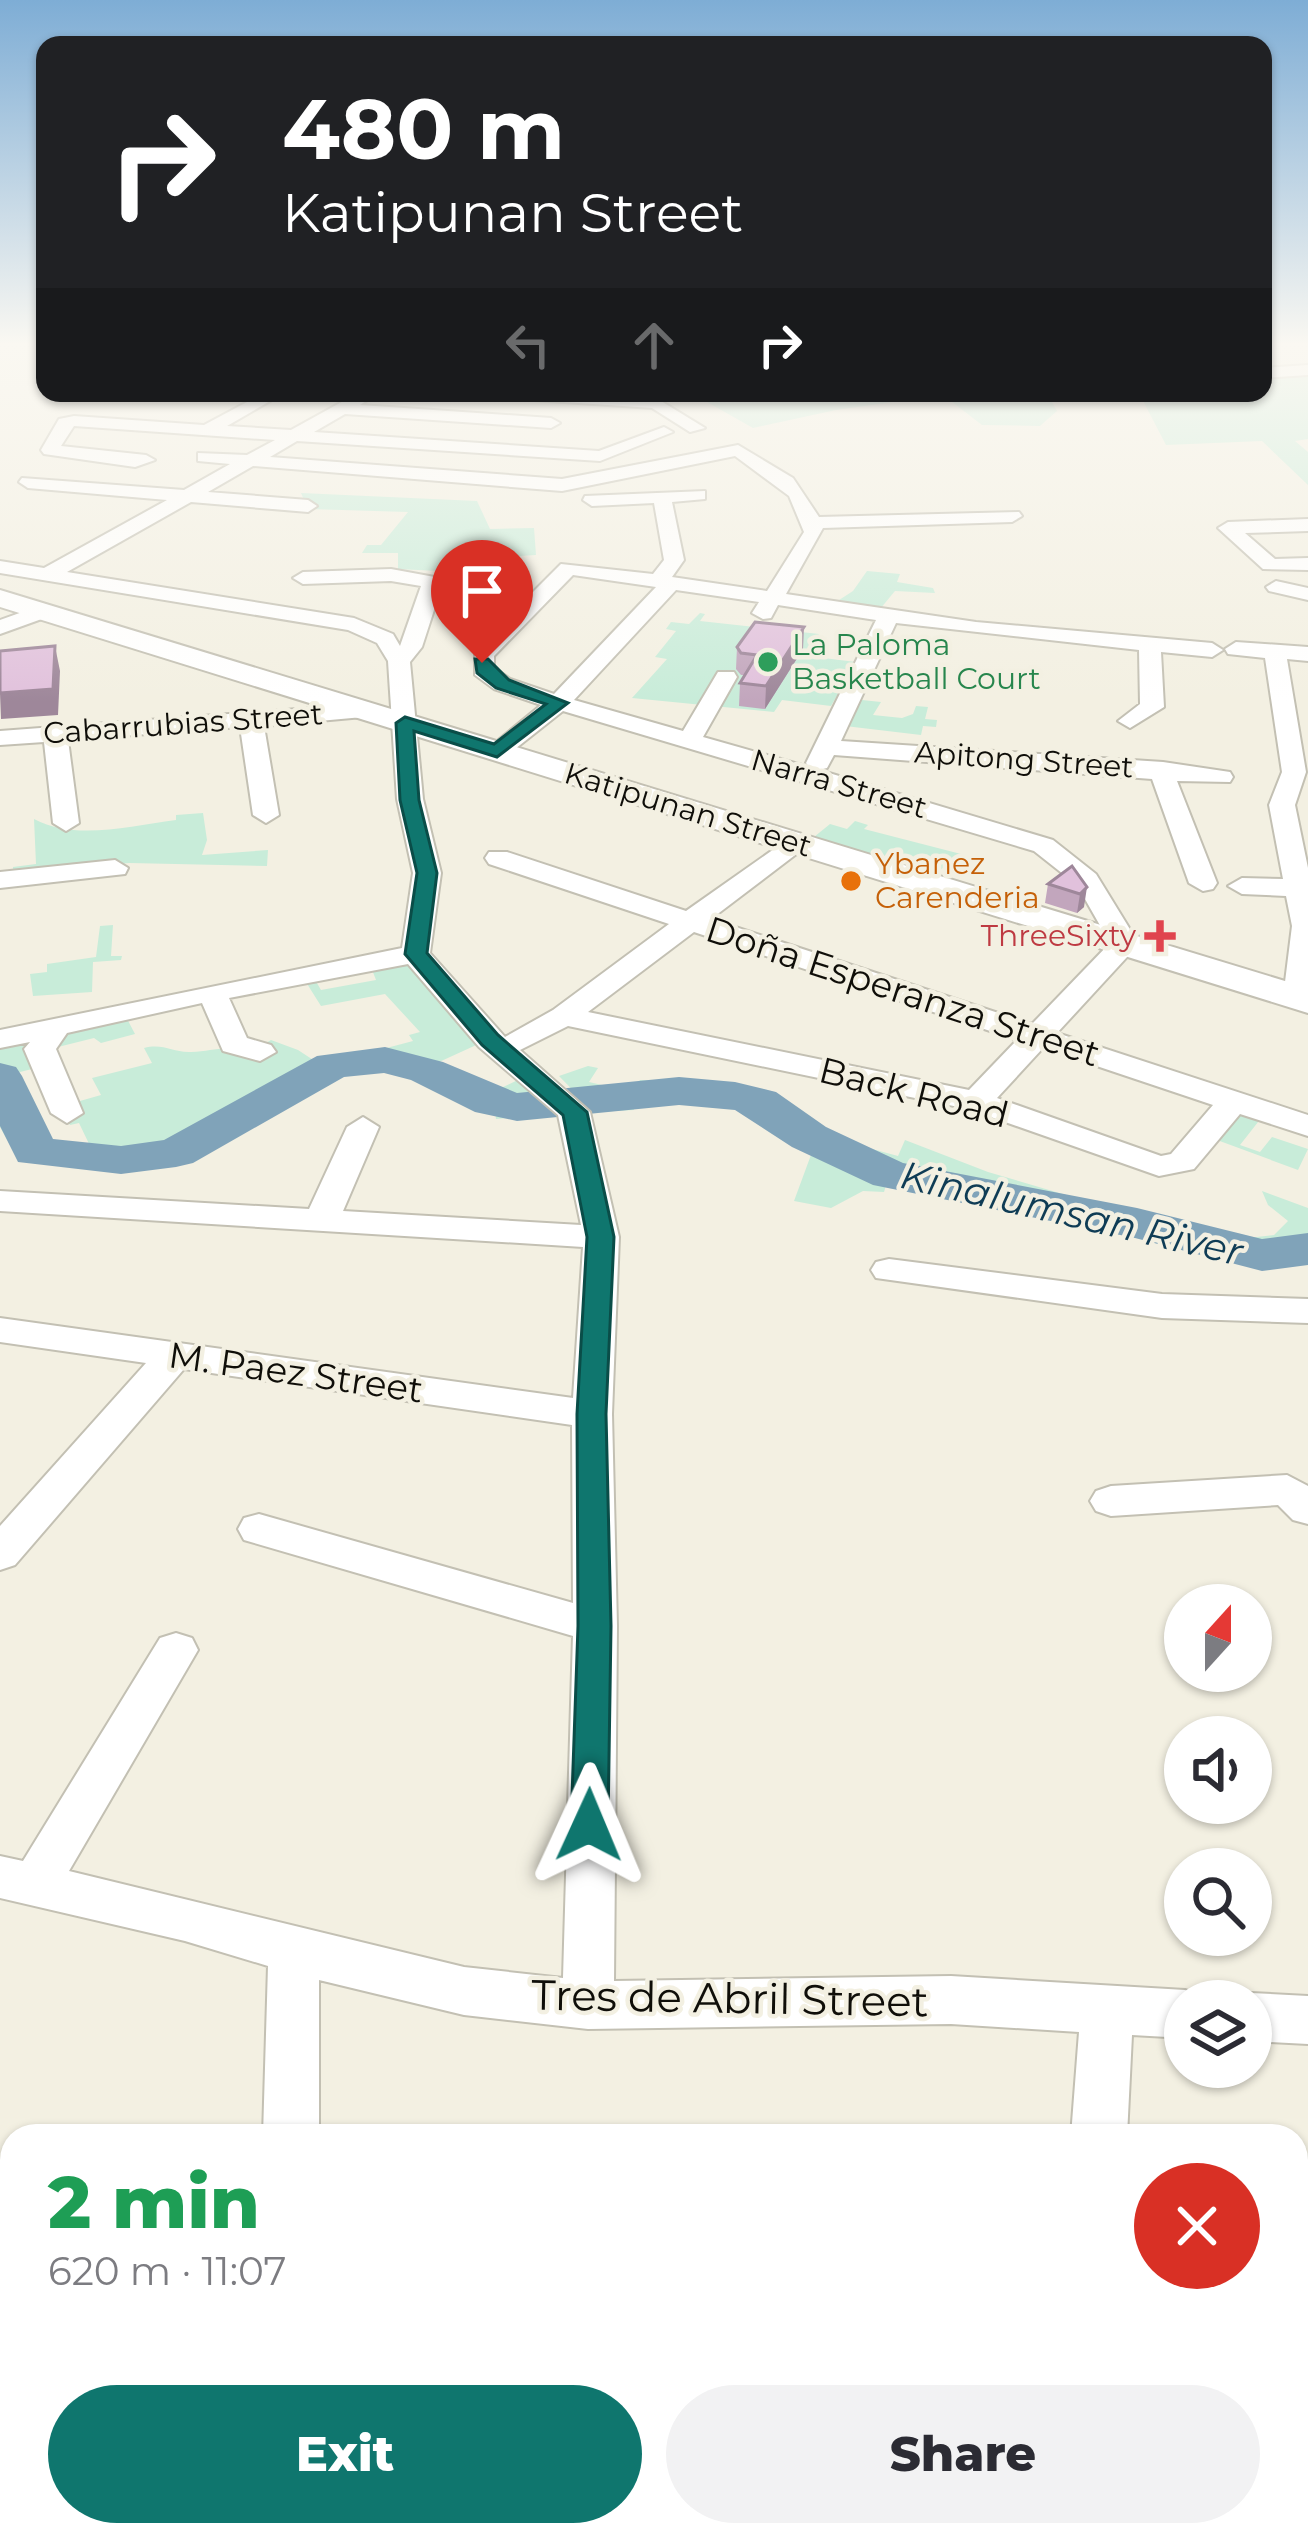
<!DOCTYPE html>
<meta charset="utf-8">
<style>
:root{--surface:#fff;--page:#f2f2f3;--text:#2b2b33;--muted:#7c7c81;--accent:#0f766e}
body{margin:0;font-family:Montserrat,sans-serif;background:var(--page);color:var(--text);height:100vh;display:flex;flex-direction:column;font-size:45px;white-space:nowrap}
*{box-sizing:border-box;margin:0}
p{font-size:39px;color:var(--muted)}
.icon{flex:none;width:66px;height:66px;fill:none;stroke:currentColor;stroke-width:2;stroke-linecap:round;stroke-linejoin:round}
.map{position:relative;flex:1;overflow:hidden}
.sheet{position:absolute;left:0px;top:2124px;width:1308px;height:423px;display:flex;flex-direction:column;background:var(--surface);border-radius:36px 36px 0 0;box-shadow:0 3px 9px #0004}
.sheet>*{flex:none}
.hud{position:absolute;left:36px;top:36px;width:1236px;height:366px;border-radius:24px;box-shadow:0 3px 9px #0004;background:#202124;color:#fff;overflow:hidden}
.needle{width:78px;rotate:21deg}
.controls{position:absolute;left:1164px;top:1584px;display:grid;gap:24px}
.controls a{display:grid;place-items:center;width:108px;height:108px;border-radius:50%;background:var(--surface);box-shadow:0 3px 9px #0004;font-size:60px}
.pin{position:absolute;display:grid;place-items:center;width:102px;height:102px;color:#fff;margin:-123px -51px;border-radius:50% 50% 50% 0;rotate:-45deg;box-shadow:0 0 12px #0007}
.pin .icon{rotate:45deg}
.me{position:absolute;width:132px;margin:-66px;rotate:1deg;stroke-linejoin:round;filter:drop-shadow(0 0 9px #0008)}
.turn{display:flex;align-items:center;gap:42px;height:252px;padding:0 48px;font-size:54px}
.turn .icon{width:156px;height:156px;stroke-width:2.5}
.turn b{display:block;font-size:84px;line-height:102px}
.lanes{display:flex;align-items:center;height:114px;padding:0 48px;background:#0003;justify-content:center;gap:60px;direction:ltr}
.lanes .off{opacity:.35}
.round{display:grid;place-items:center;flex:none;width:126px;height:126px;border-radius:63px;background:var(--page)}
.summary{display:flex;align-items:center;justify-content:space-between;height:204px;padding:0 48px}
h1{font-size:72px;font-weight:800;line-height:90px;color:#1e9e55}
.cta{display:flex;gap:24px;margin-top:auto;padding:24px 48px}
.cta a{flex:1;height:138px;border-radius:72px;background:var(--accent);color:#fff;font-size:48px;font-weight:800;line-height:138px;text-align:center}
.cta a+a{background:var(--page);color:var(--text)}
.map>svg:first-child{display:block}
.green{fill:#c8ecd9}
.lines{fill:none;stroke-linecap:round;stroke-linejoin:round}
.river{fill:#80a3b9;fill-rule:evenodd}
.minor-casing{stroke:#c3c0b3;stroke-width:4}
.major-casing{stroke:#c3c0b3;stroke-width:4}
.minor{fill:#fff;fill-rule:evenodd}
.major{fill:#fff;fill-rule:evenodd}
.wall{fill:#c2a6bd}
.shaded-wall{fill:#9e879a}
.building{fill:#e1c1dc;stroke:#9e879a;stroke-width:3}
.route{fill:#0f766e;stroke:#0a4d48;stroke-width:3}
.leisure-dot{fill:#2e9e5b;stroke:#f3f0e2;stroke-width:4.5}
.food-dot{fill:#e8710a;stroke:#f3f0e2;stroke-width:4.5}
.health-dot{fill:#e0444e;stroke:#f3f0e2;stroke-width:4.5}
.labels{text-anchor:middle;stroke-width:9;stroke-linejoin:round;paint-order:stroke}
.far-leisure-label{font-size:30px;fill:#27864d;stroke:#f3f0e2;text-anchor:start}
.far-street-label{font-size:30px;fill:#0f0e09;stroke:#f3f0e2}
.far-food-label{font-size:30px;fill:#c56008;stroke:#f3f0e2;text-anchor:start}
.far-health-label{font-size:30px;fill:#be3a42;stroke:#f3f0e2;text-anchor:end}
.street-label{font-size:36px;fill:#0f0e09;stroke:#f3f0e2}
.water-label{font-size:39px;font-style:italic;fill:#0f3c55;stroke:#f3f0e2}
.near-street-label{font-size:42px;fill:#0f0e09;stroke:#f3f0e2}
</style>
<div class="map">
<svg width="1308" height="2545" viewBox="0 0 1308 2545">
<rect width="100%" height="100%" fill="#f3f0e2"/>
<!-- green -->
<path class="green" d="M1308,371V439L1295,441L1308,452V485L1262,441L1166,445L1139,393H1263V374Z
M691,393H1047L1057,411L1040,426L982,425L943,395L836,410L753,428Z
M301,493L477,501L490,529L534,528L536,555L503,557L497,574L398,569V553H362L367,545H381L408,512L308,509Z
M867,571L900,574L897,582L933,588L935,593L895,591L880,609L836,602L853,591Z
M700,613L705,614L700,621L819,634L807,656L856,662L831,706L782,700L774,712L632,698L667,659L655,657L676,631L666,629L671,622L689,624Z
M862,700L881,702L873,715L902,718L913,714L916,706L928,707L925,719L937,720L936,727L923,726L921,735L845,726Z
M203,813L207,840L202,855L268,850L267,866L129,863L13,874V867L36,864L34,819C76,841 128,826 176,820V815Z
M855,821L868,825L864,829L961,854L935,874L814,837L830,824L847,829Z
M113,925L111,956H122L121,960L93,962L92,992L33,996L30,974L47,972V964L96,957L100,926Z
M407,961L485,1041L426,1068L379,1050L413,1041L409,1035L420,1032L385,994L321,1006L304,979L314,978L321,990L376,980L371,967Z
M124,1013L135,1034L101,1043L94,1038L34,1053L36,1068L8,1075L40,1148L92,1150L79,1123L70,1125L59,1107L101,1095L92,1078L152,1063L144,1048C164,1043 173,1053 191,1052C214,1051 227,1044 249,1053L271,1040L298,1050L324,1067L191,1147L178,1164L70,1167L18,1159L0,1127V1040Z
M588,1066L598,1068L589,1082L632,1092L640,1080L693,1082L759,1096L850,1143L898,1156L905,1140L988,1172L1222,1241L1274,1235L1288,1221L1268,1205L1262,1191L1308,1208V1262L1230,1257L1071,1213L887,1182L884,1192L863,1191L831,1208L794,1201L815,1144C751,1098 710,1091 633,1103L634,1110L594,1112L559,1076Z
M524,1077L561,1113L496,1119L495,1110L460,1093L485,1080L499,1089Z
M1242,1110L1262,1117L1240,1145L1260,1152L1272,1137L1308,1149L1298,1170L1217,1140Z"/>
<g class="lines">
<!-- river -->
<path class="river" d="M385,1047L443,1062L517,1093L679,1077L735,1082L776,1092L826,1127L903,1163L1137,1208L1262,1239L1308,1233V1265L1262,1271L1135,1238L873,1185L792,1147L735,1110L679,1105L517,1121L475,1112L411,1080L384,1073L344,1077L193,1163L176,1167L121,1174L18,1162L0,1126V1063L16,1067L22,1076L53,1139L121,1146L164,1140L317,1056Z"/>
<defs>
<path id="minor" d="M1308,365V375L1263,378V368Z
M264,393H284L227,426L291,430L358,393H378L360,405L551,418L560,423L551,428L345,414L314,432L599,451L664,427L673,432L600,461L297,441L270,457L562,479L738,445L793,478L819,517L1019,512L1022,516L1012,522L823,528L786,594L976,622L1212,643L1223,650L1212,657L1161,652L1164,707L1130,728L1118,721L1140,704L1139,650L896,623L841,741L1163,762L1230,772L1233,777L1230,782L1177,781L1217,883L1213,889L1203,891L1189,883L1152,779L834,755L827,768L819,770L1053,840L1096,874L1139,944L1057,1033L1308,1115V1136L1240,1114L1194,1169L1159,1176L968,1109L568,1026L520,1050L590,1112L619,1237L612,1414L617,1626L614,1981L951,1976L1185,1990L1204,1997L1205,2001H1185V2038L1132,2035L1127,2136H1071L1079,2032L951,2024L588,2029L464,2015L319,1980V2136H263L268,1966L185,1941L0,1898V1856L23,1861L160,1638L176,1633L192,1638L198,1650L69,1871L464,1967L563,1978L573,1636L244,1540L238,1529L244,1518L259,1514L573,1603L572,1425L184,1369L15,1565L0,1570V1526L146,1363L0,1342V1318L573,1398L583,1247L0,1211V1191L309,1209L347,1127L363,1117L379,1127L343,1211L581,1225L558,1115L479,1047L408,964L229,998L247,1038L271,1045L276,1052L260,1061L223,1051L202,1003L67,1033L56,1049L83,1113L67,1123L51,1113L24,1049L30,1042L0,1048V1030L402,948L413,873L397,799L388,661L377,643L348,630L0,573V561L44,568L167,500L28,488L19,482L22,478L184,490L230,464L198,461V453L247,455L275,440L74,426L61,446L146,455L155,460L135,467L44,454L41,450L59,419L74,416L204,425ZM735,456L789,496L804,532L767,591L672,577L684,560L672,502L705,499V491L585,496L583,500L592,506L654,503L664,560L653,574L561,564L475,650V675L494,689L541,705L485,751L497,758L506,756L563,711L1034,851L1077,885L1110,943L1032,1024L711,919L803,849L807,843L794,835L686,911L507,852H489L485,858L489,864L669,924L553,1010L505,1037L430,953L441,873L423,799L410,662L422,647L443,582L440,578L391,569L303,572L293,578L303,584L391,581L421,586L400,646L393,634L354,618L67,572L191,502L308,512L317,506L308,500L208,492L253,466L562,491ZM573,575L656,587L554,694L510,679L494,668V656ZM676,590L759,602L752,613L763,619L771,618L778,605L876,620L806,763L809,767L703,737L737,677L734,672H718L683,731L574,700ZM694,932L1017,1040L969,1090L588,1012ZM1043,1048L1213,1105L1171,1154L1161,1156L997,1098Z
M498,393L656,398L705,428L690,432L652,408L506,398Z
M1308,519V531L1245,533L1275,559L1308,558V570L1263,569L1218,528L1228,522Z
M1276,581L1308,588V600L1269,591L1266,587Z
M42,605L53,611L50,616L0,634V620Z
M1236,642L1308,647V661L1287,659L1306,772L1295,805L1308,868V1004L1298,1007L1283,998L1292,926L1286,896L1242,894L1228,886L1242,878L1283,879L1269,805L1282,772L1265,658L1228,654L1225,649Z
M366,704L378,711L374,716L264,726L279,815L266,823L253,815L240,727L68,740L79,823L66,831L53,823L44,742L0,745V731Z
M115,860L128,868L125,874L0,888V872Z
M889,1259L1162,1294L1308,1299V1323L1162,1318L876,1278L871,1270L876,1262Z
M1287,1475L1308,1486V1524L1293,1520L1278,1505L1111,1516L1096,1511L1090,1501L1096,1491L1111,1486Z
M1251,1993L1308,1996V2044L1251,2041V2001H1232Z
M1308,2193V2294L1296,2299V2198Z
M47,2535H122L118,2545H43Z
M1114,2535H1183L1179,2545H1110Z"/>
<path id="major" d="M0,590L1308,988V1013L0,607Z"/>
</defs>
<!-- minor casing -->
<use href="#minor" class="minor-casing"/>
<!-- major casing -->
<use href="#major" class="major-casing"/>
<!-- minor -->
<use href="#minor" class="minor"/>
<!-- major -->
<use href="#major" class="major"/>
</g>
<!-- wall -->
<path class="wall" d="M737,647L803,649L765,709L739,706L740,683L744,675H741L736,669Z
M1072,866L1084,907L1077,913L1045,903L1048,884Z"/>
<!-- shaded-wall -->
<path class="shaded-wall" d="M804,627L803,649L765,709L766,686Z
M55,646L60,671L58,715L1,719L0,693Z
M1087,887L1084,907L1077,913L1080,894Z"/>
<!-- building -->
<path class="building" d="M755,622L804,627L766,686L740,683L757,655L741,653L737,647Z
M55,646L53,689L0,693V651Z
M1072,866L1087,887L1080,894L1048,884Z"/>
<!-- sky -->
<linearGradient id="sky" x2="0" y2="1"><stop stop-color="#7eadd5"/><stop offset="0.49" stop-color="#faf8f2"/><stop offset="1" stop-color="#faf8f2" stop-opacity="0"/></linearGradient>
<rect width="1308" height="702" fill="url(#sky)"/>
<!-- route -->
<path class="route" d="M475,659H488L509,680L568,703L497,757L414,731L419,800L437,873L427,953L498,1035L587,1112L614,1237L606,1414L611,1626L608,1825L602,1836L589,1841L576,1836L571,1825L578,1626L577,1414L587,1237L563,1115L482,1045L405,954L417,873L400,800L396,723L405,717L494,744L546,704L496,688L477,673Z"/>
<!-- markers -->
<circle class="leisure-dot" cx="768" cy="662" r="12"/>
<circle class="food-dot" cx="851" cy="881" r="12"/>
<path class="health-dot" d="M1154 918h12v12h12v12h-12v12h-12v-12h-12v-12h12z"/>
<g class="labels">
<!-- far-leisure labels -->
<g class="far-leisure-label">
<text x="792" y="655">La Paloma<tspan x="792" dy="34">Basketball Court</tspan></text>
</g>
<!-- far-street labels -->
<g class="far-street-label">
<text transform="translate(183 724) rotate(-4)" y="10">Cabarrubias Street</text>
<text transform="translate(1024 760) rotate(4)" y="10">Apitong Street</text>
<text transform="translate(839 784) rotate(16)" y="10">Narra Street</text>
<text transform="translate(688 810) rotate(17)" y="10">Katipunan Street</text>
</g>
<!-- far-food labels -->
<g class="far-food-label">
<text x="875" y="874">Ybanez<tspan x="875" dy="34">Carenderia</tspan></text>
</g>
<!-- far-health labels -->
<g class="far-health-label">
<text x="1136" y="946">ThreeSixty</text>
</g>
<!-- street labels -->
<g class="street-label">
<text transform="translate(903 991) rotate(18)" y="13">Doña Esperanza Street</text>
<text transform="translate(914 1092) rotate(14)" y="13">Back Road</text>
<text transform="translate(296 1372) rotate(8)" y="13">M. Paez Street</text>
</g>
<!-- water labels -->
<g class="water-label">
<text transform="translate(1072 1213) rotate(13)" y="14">Kinalumsan River</text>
</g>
<!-- near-street labels -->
<g class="near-street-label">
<text transform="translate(730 1998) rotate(1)" y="15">Tres de Abril Street</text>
</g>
</g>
</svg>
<div class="controls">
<a><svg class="needle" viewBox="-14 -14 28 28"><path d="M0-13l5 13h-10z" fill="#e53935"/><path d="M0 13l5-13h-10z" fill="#7c7c81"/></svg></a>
<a><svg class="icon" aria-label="sound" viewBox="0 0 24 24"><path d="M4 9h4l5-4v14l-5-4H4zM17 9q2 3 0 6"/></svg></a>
<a><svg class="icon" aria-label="search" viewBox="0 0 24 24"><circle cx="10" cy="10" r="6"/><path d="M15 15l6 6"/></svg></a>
<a><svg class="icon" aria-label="layers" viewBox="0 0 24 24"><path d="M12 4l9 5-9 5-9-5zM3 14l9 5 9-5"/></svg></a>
</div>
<div class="pin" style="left:482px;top:663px;background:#d93025"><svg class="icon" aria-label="arrive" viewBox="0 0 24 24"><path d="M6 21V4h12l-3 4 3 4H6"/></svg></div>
<svg class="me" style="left:589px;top:1825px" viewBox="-20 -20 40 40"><path d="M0-17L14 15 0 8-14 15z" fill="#0f766e" stroke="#fff" stroke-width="4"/></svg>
<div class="hud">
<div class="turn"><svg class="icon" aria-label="right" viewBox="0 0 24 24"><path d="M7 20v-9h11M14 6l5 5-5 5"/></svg><div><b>480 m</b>Katipunan Street</div></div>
<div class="lanes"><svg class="icon off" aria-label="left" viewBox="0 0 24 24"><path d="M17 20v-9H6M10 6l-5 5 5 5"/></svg><svg class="icon off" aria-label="ahead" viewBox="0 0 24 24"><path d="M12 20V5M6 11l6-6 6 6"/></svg><svg class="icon" aria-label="right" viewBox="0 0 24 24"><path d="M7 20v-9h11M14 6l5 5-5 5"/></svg></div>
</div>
<section class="sheet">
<div class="summary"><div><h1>2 min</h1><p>620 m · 11:07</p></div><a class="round" style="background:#d93025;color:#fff"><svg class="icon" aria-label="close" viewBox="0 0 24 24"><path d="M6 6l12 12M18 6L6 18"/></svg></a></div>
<div class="cta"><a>Exit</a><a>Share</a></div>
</section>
</div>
